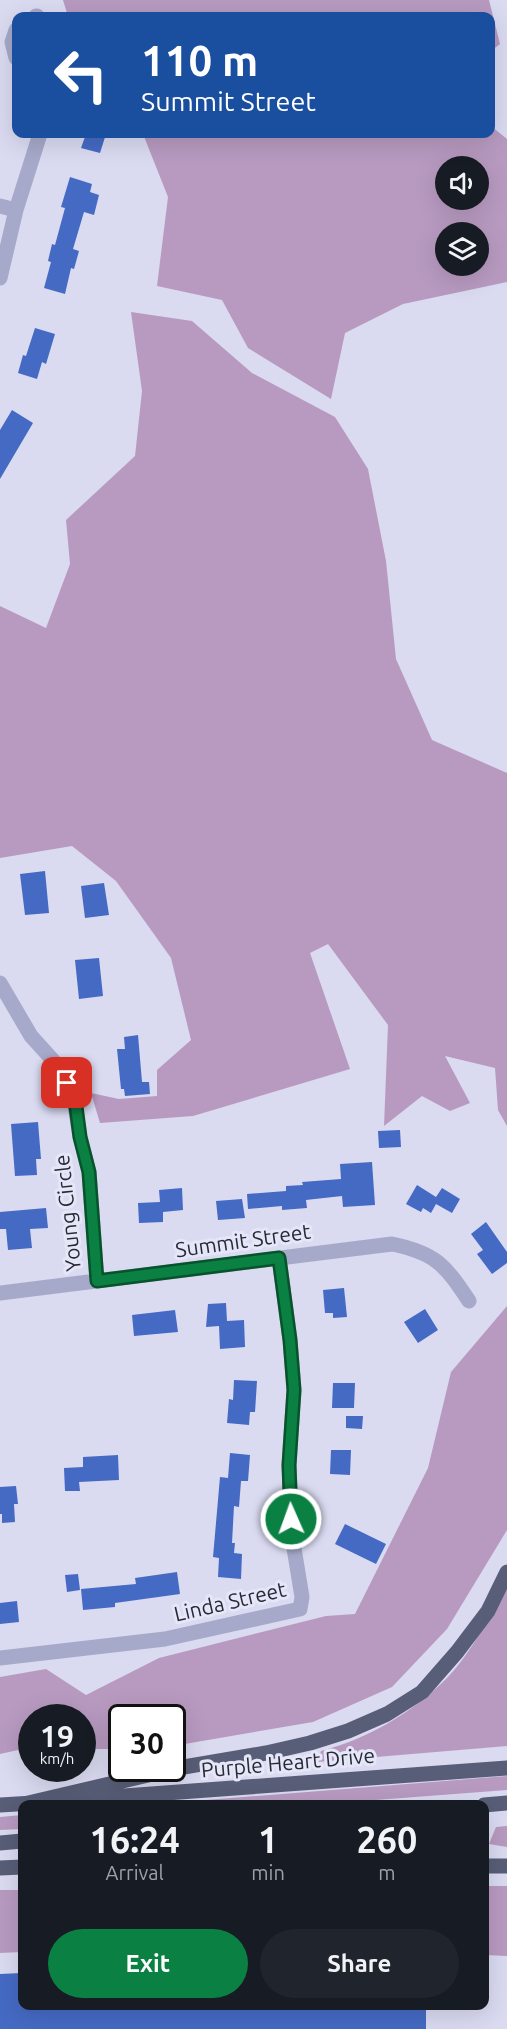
<!DOCTYPE html>
<style>
:root{--surface:#171b24;--page:#20242c;--text:#f1f3f6;--muted:#9ea1a6;--accent:#0b8043}
body{margin:0;font-family:Ubuntu,sans-serif;background:var(--page);color:var(--text);height:100vh;display:flex;flex-direction:column;font-size:22px;white-space:nowrap}
*{box-sizing:border-box;margin:0}
p{font-size:20px;color:var(--muted)}
.icon{flex:none;width:33px;height:33px;fill:none;stroke:currentColor;stroke-width:2;stroke-linecap:round;stroke-linejoin:round}
.map{position:relative;flex:1;overflow:hidden}
.sheet{position:absolute;left:18px;top:1800px;width:471px;height:210px;display:flex;flex-direction:column;background:var(--surface);border-radius:12px;box-shadow:0 6px 24px #0002}
.sheet>*{flex:none}
.hud{position:absolute;left:12px;top:12px;width:483px;height:126px;border-radius:12px;box-shadow:0 6px 24px #0002;background:#1a4fa0;color:#fff;overflow:hidden}
.controls{position:absolute;left:435px;top:156px;display:grid;gap:12px}
.controls a{display:grid;place-items:center;width:54px;height:54px;border-radius:50%;background:var(--surface);box-shadow:0 6px 24px #0002;font-size:30px}
.speed{position:absolute;left:18px;top:1704px;display:flex;gap:12px;font-size:30px;font-weight:700;text-align:center}
.speed>*{display:grid;place-content:center;width:78px;height:78px;border-radius:50%;background:var(--surface);box-shadow:0 6px 24px #0002;line-height:1}
.speed small{font-size:15px;font-weight:400}
.speed .limit{border:3px solid #111;border-radius:9px;background:#fff;color:#111}
.pin{position:absolute;display:grid;place-items:center;width:51px;height:51px;color:#fff;margin:-26px;border-radius:12px;box-shadow:0 3px 9px #0006}
.me{position:absolute;width:66px;margin:-33px;rotate:358deg;stroke-linejoin:round;filter:drop-shadow(0 0 4px #0008)}
.turn{display:flex;align-items:center;gap:21px;height:126px;padding:0 30px;font-size:27px}
.turn .icon{width:78px;height:78px;stroke-width:2.5}
.turn b{display:block;font-size:42px;line-height:51px}
.eta{display:flex;justify-content:space-evenly;align-items:center;height:102px;text-align:center}
.eta b{font-size:36px;font-weight:700;line-height:42px}
.primary-button{display:flex;gap:12px;margin-top:auto;padding:12px 30px}
.primary-button a{flex:1;height:69px;border-radius:36px;background:var(--accent);color:#fff;font-size:24px;font-weight:700;line-height:69px;text-align:center}
.primary-button a+a{background:var(--page);color:var(--text)}
.map>svg:first-child{display:block}
.green{fill:#b89ac0;fill-rule:evenodd}
.building{fill:#456ac4}
.lines{fill:none;stroke-linecap:round;stroke-linejoin:round}
.street{stroke:#a6a9c9;stroke-width:15}
.primary{stroke:#585e77;stroke-width:15}
.route-casing{stroke:#07532c;stroke-width:15}
.route{stroke:#0b8043;stroke-width:10}
.labels{text-anchor:middle;stroke-width:6;stroke-linejoin:round;paint-order:stroke}
.street-label{font-size:21px;fill:#272a35;stroke:#e6e6f9}
</style>
<div class="map">
<svg width="507" height="2029" viewBox="0 0 507 2029">
<rect width="100%" height="100%" fill="#dadaf1"/>
<!-- green -->
<path class="green" d="M63,0H489L500,44L491,51L490,16H75L67,13Z
M491,126L507,139V282L403,304L345,333L331,399L248,348L222,300L157,286L168,197L143,134H490ZM478,166V200H446V166ZM478,232V266H446V232Z
M131,312L192,321L252,373L335,417L368,469L386,561L396,659L432,740L507,773V1126L498,1110L495,1068L445,1056L470,1103L450,1111L422,1096L384,1126L388,1025L328,944L310,953L350,1069L193,1116L100,1123L91,1093L119,1099L157,1096V1070L191,1040L171,958L116,881L72,846L0,858V606L46,628L70,564L66,520L135,456L142,391Z
M507,1306V1530L447,1629L392,1687L313,1722L173,1746L172,1718H122L121,1749H83L82,1718H32L31,1750H18L0,1754V1677L46,1669L86,1695L159,1658L326,1616L355,1614L428,1468L451,1372Z
M507,1588V1746L317,1762L321,1751C368,1739 413,1712 448,1677C471,1653 489,1616 507,1588Z
M507,1776V1790L323,1804H155Z
M22,1815V1829L0,1830V1817Z
M507,1826V1847L489,1844L496,1827Z
M484,1886H507V1956L485,1955Z
M0,1890H22V1952L0,1953Z"/>
<!-- building -->
<path class="building" d="M86,134H106L100,153L81,148Z
M70,177L92,184L90,192L99,195L94,215L84,212L73,249L79,251L74,269L71,268L65,294L44,288L51,262L48,261L52,244L55,245L65,208L61,207Z
M35,328L55,334L46,364L42,362L37,379L18,373L23,355L26,356Z
M12,410L33,423L0,479V430Z
M45,871L49,913L25,915L20,874Z
M104,883L109,915L85,918L81,886Z
M99,958L103,996L79,999L75,960Z
M138,1035L142,1082H149L150,1094L125,1096L124,1089H121L117,1049H125L124,1037Z
M38,1122L41,1159H36L37,1175L15,1176L11,1124Z
M400,1130L401,1147L379,1148L378,1131Z
M372,1162L375,1205L343,1207L342,1196L306,1200L307,1208L282,1210V1206L248,1209L247,1194L286,1191V1186L303,1185L302,1182L341,1179L340,1164Z
M417,1185L436,1197L442,1188L460,1199L452,1213L436,1204L431,1213L423,1208L421,1212L406,1204Z
M182,1188L183,1210L163,1212V1222L139,1223L138,1203L160,1202L159,1190Z
M242,1199L245,1218L218,1220L216,1201Z
M46,1208L48,1228L30,1229L32,1248L8,1250L6,1229H0V1212Z
M486,1222L507,1252V1263L492,1274L477,1254L483,1250L471,1234Z
M344,1288L347,1317L333,1318V1313H325L323,1290Z
M226,1303L227,1321L244,1320L245,1347L220,1349L219,1326L206,1327L208,1304Z
M425,1309L438,1330L418,1343L404,1322Z
M175,1310L178,1332L134,1336L132,1315Z
M234,1380L257,1381L255,1412H250L249,1425L227,1423L229,1399L233,1400Z
M333,1383H355L354,1408H332Z
M346,1416H363L362,1429L346,1428Z
M331,1450H351L350,1475L330,1474Z
M230,1453L250,1455L248,1481H241L239,1507L234,1506L232,1543H235L234,1553L242,1554L241,1579L218,1577L219,1558L213,1557L220,1477L228,1478Z
M118,1455L119,1480L79,1482L80,1491H65L64,1468L83,1467V1457Z
M16,1486L18,1504H14L15,1522L2,1523V1514H0V1487Z
M345,1524L386,1544L376,1564L335,1544Z
M177,1572L180,1594L115,1603V1607L83,1610L81,1589L136,1584L135,1578Z
M78,1574L80,1590L67,1592L65,1575Z
M17,1601L19,1622L0,1624V1603Z
M22,1973V2006H426V2029H0V1974Z"/>
<g class="lines">
<!-- street -->
<path class="street" d="M36,16H37
M16,30L12,42L16,58
M0,206L16,210
M0,278L16,210L40,134
M0,983L31,1036L59,1067L74,1099L80,1137L89,1172L97,1281
M0,1293L392,1244C436,1253 445,1265 469,1301
M0,1658L165,1639L300,1609L302,1597L292,1536L289,1465L294,1390L290,1340L279,1258"/>
<!-- primary -->
<path class="primary" d="M70,1800L507,1768
M24,1804L178,1768L266,1753L310,1743L348,1731L387,1714L422,1692L457,1652L488,1611L507,1572
M0,1805L34,1803
M484,1805L507,1803
M0,1843L22,1841
M484,1866H507
M0,1868L22,1867"/>
</g>
<g class="lines">
<defs>
<path id="route" d="M67,1083L75,1099L80,1137L89,1172L97,1281L279,1258L290,1340L294,1390L289,1465L291,1519"/>
</defs>
<!-- route casing -->
<use href="#route" class="route-casing"/>
<!-- route -->
<use href="#route" class="route"/>
</g>
<g class="labels">
<!-- street labels -->
<g class="street-label">
<text transform="translate(68 1213) rotate(-96)" y="7">Young Circle</text>
<text transform="translate(243 1241) rotate(-8)" y="7">Summit Street</text>
<text transform="translate(230 1602) rotate(-13)" y="7">Linda Street</text>
<text transform="translate(288 1763) rotate(-5)" y="7">Purple Heart Drive</text>
</g>
</g>
</svg>
<div class="controls">
<a><svg class="icon" aria-label="sound" viewBox="0 0 24 24"><path d="M4 9h4l5-4v14l-5-4H4zM17 9q2 3 0 6"/></svg></a>
<a><svg class="icon" aria-label="layers" viewBox="0 0 24 24"><path d="M12 4l9 5-9 5-9-5zM3 14l9 5 9-5"/></svg></a>
</div>
<div class="speed"><div>19<small>km/h</small></div><div class="limit">30</div></div>
<div class="pin" style="left:67px;top:1083px;background:#d93025"><svg class="icon" aria-label="arrive" viewBox="0 0 24 24"><path d="M6 21V4h12l-3 4 3 4H6"/></svg></div>
<svg class="me" style="left:291px;top:1519px" viewBox="-20 -20 40 40"><circle r="17" fill="#0b8043" stroke="#fff" stroke-width="3"/><path d="M0-11L8 9 0 5-8 9z" fill="#fff"/></svg>
<div class="hud">
<div class="turn"><svg class="icon" aria-label="left" viewBox="0 0 24 24"><path d="M17 20v-9H6M10 6l-5 5 5 5"/></svg><div><b>110 m</b>Summit Street</div></div>
</div>
<section class="sheet">
<div class="eta">
<div><b>16:24</b><p>Arrival</p></div>
<div><b>1</b><p>min</p></div>
<div><b>260</b><p>m</p></div>
</div>
<div class="primary-button"><a>Exit</a><a>Share</a></div>
</section>
</div>
